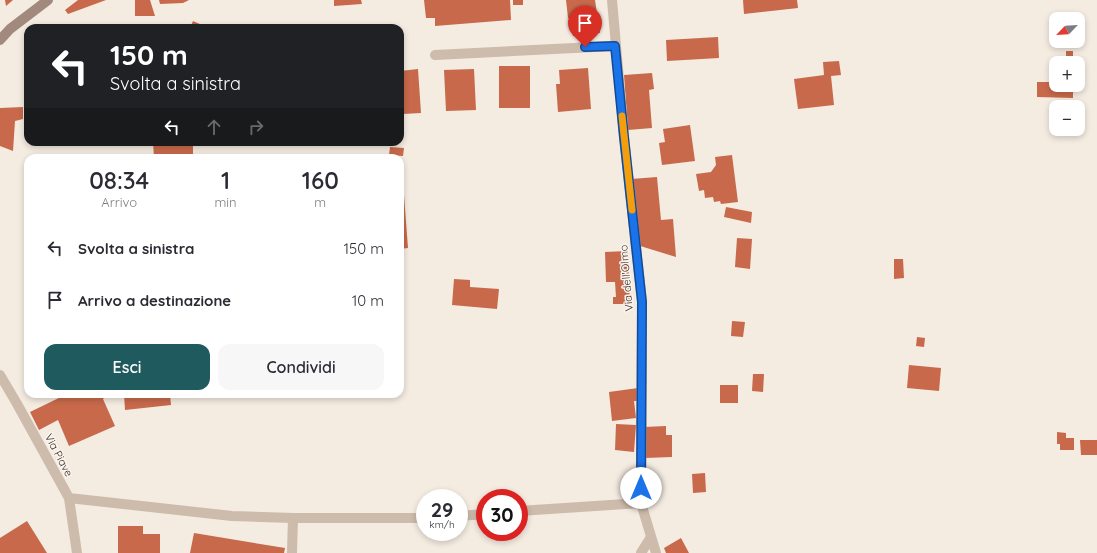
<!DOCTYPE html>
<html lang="it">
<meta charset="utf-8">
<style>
:root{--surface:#fff;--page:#f7f7f7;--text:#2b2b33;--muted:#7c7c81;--accent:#1f5a5e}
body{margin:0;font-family:Quicksand,sans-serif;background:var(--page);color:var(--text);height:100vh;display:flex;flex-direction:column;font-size:15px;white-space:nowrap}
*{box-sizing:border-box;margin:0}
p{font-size:13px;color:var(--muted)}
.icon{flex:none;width:22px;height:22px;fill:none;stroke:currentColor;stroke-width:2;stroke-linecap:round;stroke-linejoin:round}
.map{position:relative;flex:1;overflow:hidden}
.side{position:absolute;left:24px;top:154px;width:380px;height:244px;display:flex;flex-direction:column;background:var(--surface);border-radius:12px;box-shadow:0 2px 6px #0003}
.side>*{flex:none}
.guide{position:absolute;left:24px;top:24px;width:380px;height:122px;border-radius:12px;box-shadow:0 2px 6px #0003;background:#202124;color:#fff;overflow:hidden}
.needle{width:26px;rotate:245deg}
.tools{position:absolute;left:1049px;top:12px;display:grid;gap:8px}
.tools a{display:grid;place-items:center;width:36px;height:36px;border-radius:8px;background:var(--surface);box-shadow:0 2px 6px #0003;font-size:20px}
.speed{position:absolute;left:416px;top:489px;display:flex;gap:8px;font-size:20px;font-weight:700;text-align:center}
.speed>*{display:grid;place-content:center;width:52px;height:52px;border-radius:50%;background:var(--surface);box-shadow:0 2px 6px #0003;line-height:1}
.speed small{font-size:10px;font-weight:400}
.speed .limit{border:6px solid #d22;background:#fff;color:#111}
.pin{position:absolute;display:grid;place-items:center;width:34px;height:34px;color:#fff;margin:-41px -17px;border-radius:50% 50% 50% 0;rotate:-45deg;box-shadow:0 0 4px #0007}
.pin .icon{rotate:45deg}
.me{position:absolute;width:44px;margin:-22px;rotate:0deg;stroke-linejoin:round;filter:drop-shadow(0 0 3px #0008)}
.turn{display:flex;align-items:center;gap:14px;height:84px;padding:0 20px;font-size:18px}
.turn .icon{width:52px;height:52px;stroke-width:2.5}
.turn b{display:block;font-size:28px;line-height:34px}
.lanes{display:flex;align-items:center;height:38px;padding:0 20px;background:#0003;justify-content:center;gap:20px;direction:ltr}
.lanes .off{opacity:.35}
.eta{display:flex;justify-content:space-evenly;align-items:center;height:68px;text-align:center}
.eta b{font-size:24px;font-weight:600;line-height:28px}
.primary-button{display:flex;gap:8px;margin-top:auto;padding:8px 20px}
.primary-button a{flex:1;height:46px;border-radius:12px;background:var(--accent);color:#fff;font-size:16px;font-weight:600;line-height:46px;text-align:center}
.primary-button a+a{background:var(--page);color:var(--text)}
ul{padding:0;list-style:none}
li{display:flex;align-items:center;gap:12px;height:52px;padding:0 20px}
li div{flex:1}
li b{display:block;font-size:15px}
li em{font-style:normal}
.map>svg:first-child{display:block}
.building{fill:#c8694b}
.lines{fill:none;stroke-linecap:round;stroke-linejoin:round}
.street{stroke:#cdbbac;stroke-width:10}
.secondary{stroke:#a18a7d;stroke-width:10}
.route-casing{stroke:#114b97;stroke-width:10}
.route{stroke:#1a73e8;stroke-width:7}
.slow{stroke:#f59e0b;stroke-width:7}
.labels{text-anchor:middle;stroke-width:3;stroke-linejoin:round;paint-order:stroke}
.street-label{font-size:11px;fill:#3b302b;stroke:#fbf5ee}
</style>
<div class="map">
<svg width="1097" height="553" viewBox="0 0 1097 553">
<rect width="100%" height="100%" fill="#f4ebe1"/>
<!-- building -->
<path class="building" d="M5,0H13L6,6Z
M78,0H106L68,14L65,10Z
M135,0H150L155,16H135Z
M159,0H189L183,3L160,4Z
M334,0H361L362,4L334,6Z
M424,0H510L511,20L435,26V18H426Z
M513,0H523V5H513Z
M566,0H595L600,33L573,36L571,18H568Z
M743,0H797L798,8L744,14Z
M193,21L209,28H190Z
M718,37L719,58L667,61L666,40Z
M1066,51H1073V63H1066Z
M839,61L841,75L831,76L834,105L798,109L794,79L824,75L823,62Z
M499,66H530V108H499Z
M588,68L591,109L558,112L556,84H560L559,70Z
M418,69L421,113L403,114V108H400V71Z
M474,69L476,110L446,111L444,70Z
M652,73L654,89L649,90L652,128L628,130L624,75Z
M1037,82H1056V85H1073V98L1037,97Z
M23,107V119L15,121L13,151L0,146V108Z
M690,125L695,161L662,165L659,143L665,142L663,129Z
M153,142H193V158H154Z
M390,147L404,148L403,156L389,155Z
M732,155L738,202L721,204L720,201L714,202L713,197L705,198L704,190L699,191L696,174L711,172L716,165L715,157Z
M657,177L661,220L673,219L676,257L637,245L631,179Z
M400,182H403L408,248L400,249Z
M726,207L752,212L751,223L724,217Z
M737,238L752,239L750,269L735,267Z
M628,251L630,304H613V297H616L615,282H606L605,252Z
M894,259H903L904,278L894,279Z
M454,279L470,280V287L499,289L497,309L452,305Z
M732,321L745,322L743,337L731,336Z
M917,337L925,338L924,347L916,346Z
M909,365L941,368L939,391L907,388Z
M753,374H764L763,392L752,391Z
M720,385H738V403H720Z
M638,388L639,401H634L636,418L612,421L609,392Z
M67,394H102L104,398L103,399L115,426L69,446L58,420L39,430L30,412Z
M124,394H170L171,405L125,410Z
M616,424L636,425L634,452L615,450Z
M666,426V435H672V457L645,458L644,427Z
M1057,432L1066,433V438H1074V450H1060V444H1057Z
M1080,440H1097V455H1081Z
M705,473L706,492L693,493L692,474Z
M27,521L47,553H0V538Z
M118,526H143V534H160V553H118Z
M194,533L285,548L284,553H190Z
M681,538L689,553H666L664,548Z"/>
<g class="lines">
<!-- street -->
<path class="street" d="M612,0L624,137L642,302L641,503L656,553
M435,55L615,46
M0,375L16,402L69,498L77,553
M69,498L232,516L293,518H425
M519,511L641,503
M459,516L485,514
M292,553L293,518
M641,553L651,537"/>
<!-- secondary -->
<path class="secondary" d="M0,40L10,29L48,0"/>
</g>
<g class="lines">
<defs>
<path id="route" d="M585,47L615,46L624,137L642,302L641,488"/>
</defs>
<!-- route casing -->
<use href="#route" class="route-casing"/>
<!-- route -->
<use href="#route" class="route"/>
<!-- slow -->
<path class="slow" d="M622,116L632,210"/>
</g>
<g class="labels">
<!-- street labels -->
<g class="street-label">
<text transform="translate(626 278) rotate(-95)" y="4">Via dell'Olmo</text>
<text transform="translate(59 455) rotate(62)" y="4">Via Piave</text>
</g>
</g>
</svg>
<div class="tools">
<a><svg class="needle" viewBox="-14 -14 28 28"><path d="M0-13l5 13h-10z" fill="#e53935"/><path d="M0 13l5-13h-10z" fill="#7c7c81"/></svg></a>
<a>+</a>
<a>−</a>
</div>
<div class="speed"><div>29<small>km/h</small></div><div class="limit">30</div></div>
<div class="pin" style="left:585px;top:47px;background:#d93025"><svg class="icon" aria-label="arrive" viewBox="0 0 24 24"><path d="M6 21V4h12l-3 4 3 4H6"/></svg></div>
<svg class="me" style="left:641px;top:488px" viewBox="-20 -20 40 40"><circle r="19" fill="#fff"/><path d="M0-13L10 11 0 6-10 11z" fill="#1a73e8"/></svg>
<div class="guide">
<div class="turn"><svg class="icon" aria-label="left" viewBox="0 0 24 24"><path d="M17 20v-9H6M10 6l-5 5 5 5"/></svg><div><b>150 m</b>Svolta a sinistra</div></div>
<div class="lanes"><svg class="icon" aria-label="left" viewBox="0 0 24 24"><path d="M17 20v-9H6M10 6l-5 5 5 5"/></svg><svg class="icon off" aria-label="ahead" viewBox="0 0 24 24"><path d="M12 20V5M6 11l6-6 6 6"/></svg><svg class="icon off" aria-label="right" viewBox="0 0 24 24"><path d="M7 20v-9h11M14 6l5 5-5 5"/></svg></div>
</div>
<section class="side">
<div class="eta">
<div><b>08:34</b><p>Arrivo</p></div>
<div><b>1</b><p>min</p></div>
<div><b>160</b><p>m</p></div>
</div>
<ul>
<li><svg class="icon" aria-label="left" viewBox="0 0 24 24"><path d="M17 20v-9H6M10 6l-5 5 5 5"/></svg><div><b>Svolta a sinistra</b></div><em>150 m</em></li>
<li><svg class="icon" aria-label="arrive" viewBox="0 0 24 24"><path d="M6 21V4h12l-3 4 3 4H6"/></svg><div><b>Arrivo a destinazione</b></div><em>10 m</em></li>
</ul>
<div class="primary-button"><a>Esci</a><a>Condividi</a></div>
</section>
</div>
